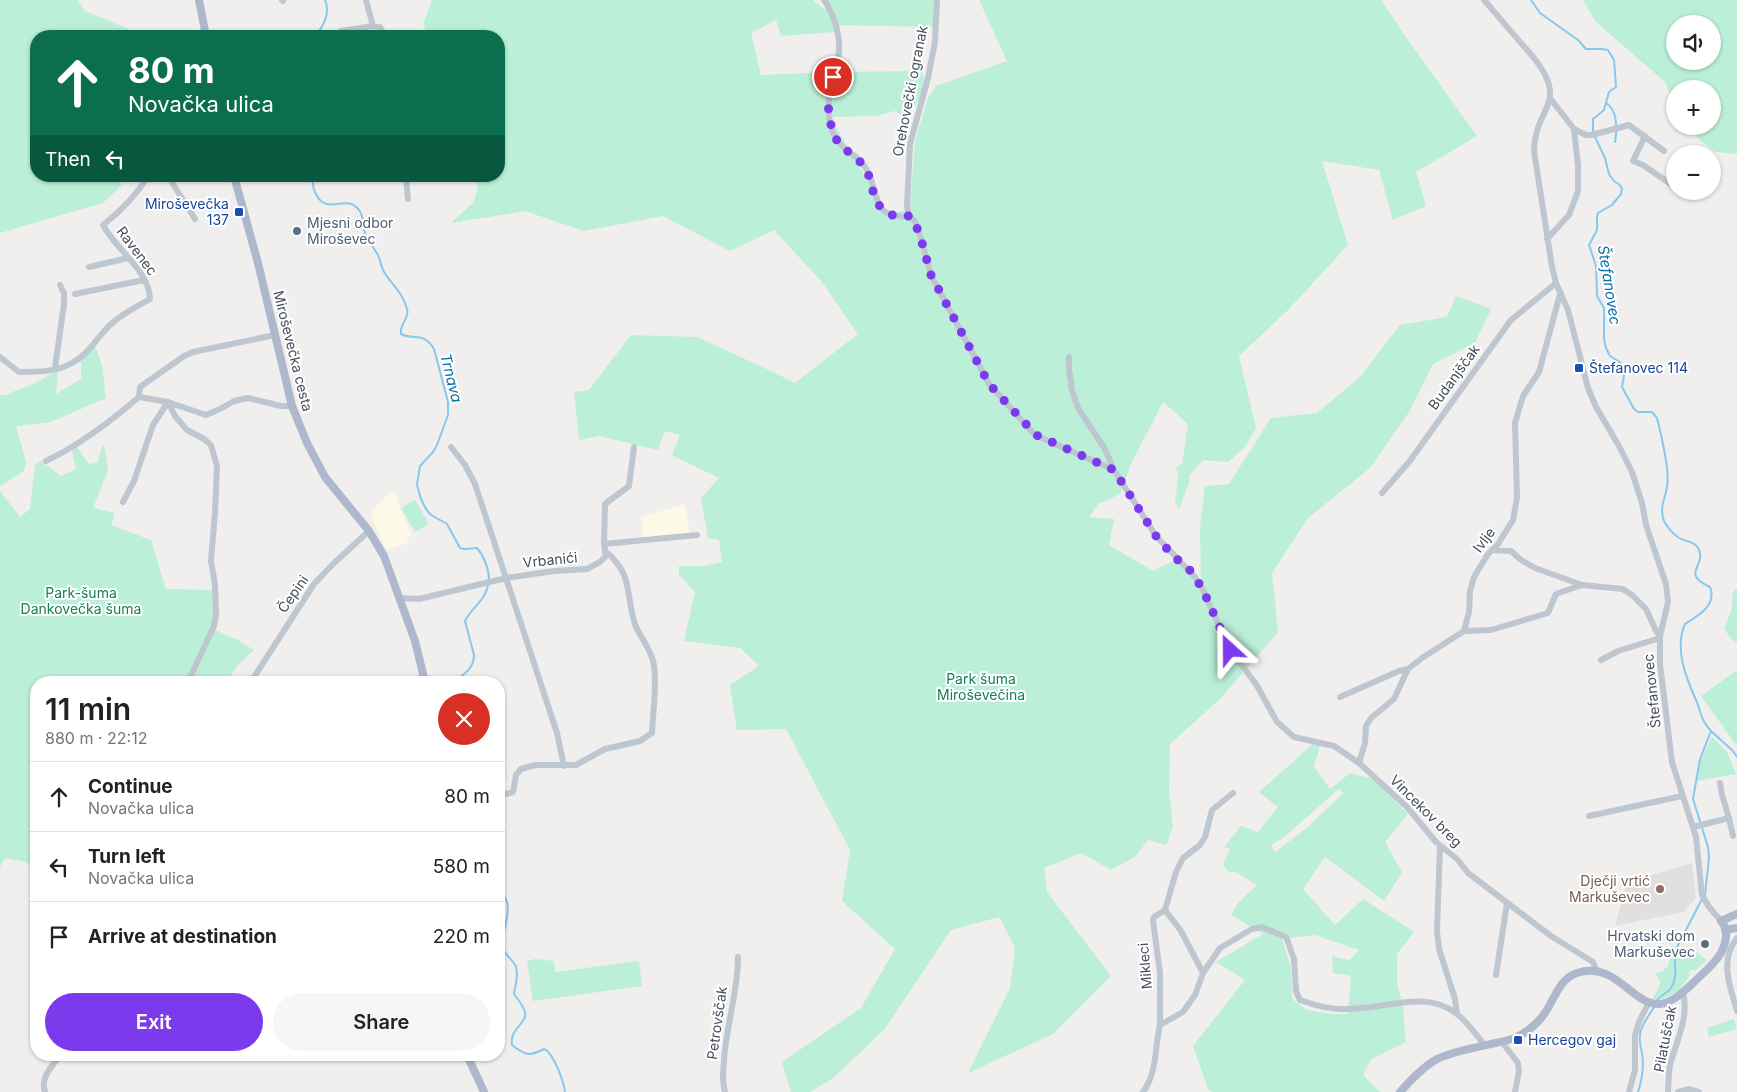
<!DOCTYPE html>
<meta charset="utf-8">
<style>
:root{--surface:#fff;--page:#f6f6f6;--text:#222;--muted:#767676;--line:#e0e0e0;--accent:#7c3aed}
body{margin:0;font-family:Inter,sans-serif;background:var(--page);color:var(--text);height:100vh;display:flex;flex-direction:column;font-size:19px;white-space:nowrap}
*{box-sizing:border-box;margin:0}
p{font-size:16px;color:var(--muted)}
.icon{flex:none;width:28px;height:28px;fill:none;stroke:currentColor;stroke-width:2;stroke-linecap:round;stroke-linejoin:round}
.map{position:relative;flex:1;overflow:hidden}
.side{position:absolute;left:30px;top:676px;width:475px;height:385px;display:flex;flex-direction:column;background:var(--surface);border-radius:20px;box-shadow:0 1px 4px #0004}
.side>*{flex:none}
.banner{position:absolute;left:30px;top:30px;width:475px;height:152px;border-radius:20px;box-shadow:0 1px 4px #0004;background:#0b6e4f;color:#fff;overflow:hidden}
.fabs{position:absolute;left:1666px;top:15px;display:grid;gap:10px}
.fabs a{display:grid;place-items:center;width:55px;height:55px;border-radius:50%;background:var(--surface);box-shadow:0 1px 4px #0004;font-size:25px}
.pin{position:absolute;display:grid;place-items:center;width:42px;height:42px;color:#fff;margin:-21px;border:2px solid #fff;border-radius:50%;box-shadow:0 1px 5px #0007}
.me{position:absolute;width:55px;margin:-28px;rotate:336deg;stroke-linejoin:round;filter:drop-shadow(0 0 4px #0008)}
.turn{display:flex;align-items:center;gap:18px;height:105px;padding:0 15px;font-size:22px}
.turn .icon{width:65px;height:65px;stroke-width:2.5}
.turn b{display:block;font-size:35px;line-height:42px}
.then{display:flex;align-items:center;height:48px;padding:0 15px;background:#0003;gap:10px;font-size:19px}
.round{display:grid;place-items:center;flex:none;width:52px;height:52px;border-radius:26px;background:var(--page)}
.overview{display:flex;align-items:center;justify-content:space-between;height:85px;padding:0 15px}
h1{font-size:30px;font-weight:600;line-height:38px}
.cta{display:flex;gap:10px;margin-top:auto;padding:10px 15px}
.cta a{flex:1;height:58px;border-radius:30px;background:var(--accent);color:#fff;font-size:20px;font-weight:600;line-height:58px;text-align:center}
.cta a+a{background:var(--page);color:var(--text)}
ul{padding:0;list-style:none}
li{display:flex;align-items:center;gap:15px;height:70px;padding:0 15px;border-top:1px solid var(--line)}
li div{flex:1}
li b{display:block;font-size:19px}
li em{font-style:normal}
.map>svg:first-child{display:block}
.commercial{fill:#fcf9e6}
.education{fill:#e2dfe0}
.green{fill:#bbefd7;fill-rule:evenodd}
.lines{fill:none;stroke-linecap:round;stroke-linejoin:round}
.stream{stroke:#87c8ed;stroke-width:2}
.minor{stroke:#bec6d0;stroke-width:6}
.major{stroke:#adb8cd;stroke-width:8}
.route{stroke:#7c3aed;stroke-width:9;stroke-dasharray:0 16.2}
.transit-dot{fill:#1a4fb4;stroke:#fff;stroke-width:2}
.service-dot{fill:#5c6f8a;stroke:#fff;stroke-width:2}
.education-dot{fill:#8d6e63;stroke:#fff;stroke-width:2}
.labels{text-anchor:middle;stroke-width:4;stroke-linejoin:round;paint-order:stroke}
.street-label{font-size:14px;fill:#464e5c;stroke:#fff}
.transit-label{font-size:14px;fill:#164399;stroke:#fff;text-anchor:start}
.service-label{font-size:14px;fill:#4e5e75;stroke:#fff;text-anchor:start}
.park-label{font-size:14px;fill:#157e59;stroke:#fff}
.education-label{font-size:14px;fill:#785e54;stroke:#fff;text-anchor:end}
.water-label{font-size:15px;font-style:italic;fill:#0a70aa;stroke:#fff}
</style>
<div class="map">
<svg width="1737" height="1092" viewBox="0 0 1737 1092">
<rect width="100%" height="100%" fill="#f1eeee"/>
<!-- commercial -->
<path class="commercial" d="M395,491L397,501L412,535L407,538L408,542L386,550L371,517L372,511L388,494Z
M685,504L690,534L644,539L641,517Z"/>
<!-- education -->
<path class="education" d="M1692,863L1696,897L1684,912L1615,926L1627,882Z"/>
<!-- green -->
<path class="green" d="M0,0H78L85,11L129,29L130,36H36V176H121V186L103,203L0,233Z
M432,0H813L821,7L833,12L826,0H934L935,27L835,25L834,32L781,36L776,20L751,33L761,75L834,72L922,71L927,87L916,105L902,115L895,111L876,116L830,117L888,214L910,209L915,141L928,98L936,86L1007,61L979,0H1381L1408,40L1477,136L1416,172L1426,206L1393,220L1379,170L1322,161L1348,245L1289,309L1239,356L1256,428L1245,447L1228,462L1203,460L1189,476V483L1179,509L1175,503L1178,478L1176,467L1182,464L1188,424L1163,402L1130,466L1120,494L1098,504L1089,517L1114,519L1109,545L1153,571L1175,560L1201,584L1200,527L1205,486L1229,484L1271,418L1317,413L1359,378L1400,325L1447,317L1456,296L1491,309L1475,343L1433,364L1409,412L1370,468L1308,518L1272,573L1278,632L1221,698L1170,744L1169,792L1173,827L1166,845L1148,840L1136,856L1111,870L1081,853L1044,868L1047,892L1111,976L1053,1034L968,1073L1010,988L1015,947L999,917L951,930L884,1030L832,1079L810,1092H791L782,1062L861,1008L895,949L842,901L850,850L786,729L737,730L730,685L759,666L740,648L684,641L695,592L679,575V566H703L722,562L719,540L708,538L701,498L719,478L672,455L680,435L665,431L658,450L599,436L579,440L574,392L589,390L631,335L697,337L771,371L795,383L858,334L822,282L774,230L730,251L663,216L584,231L525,211L451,223L474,202L480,176H499V36H429L423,25Z
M1583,0H1737V154L1716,152L1702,142L1686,126H1712V89H1675V107L1665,82L1596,22ZM1675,24H1712V61H1675Z
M95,345L102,366L106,398L51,422L16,426L26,462L24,471L0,486V395H5L35,383L58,370L56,394L81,379V360Z
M102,445H104L108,470L93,508L115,513L111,525L151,540L166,589L214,590L212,629L236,639L254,650L237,666L227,682H36V869L26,862L5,858L0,867V491L20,517L30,509L35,465L41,461L61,476L76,469L72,451L77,447L89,464L98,462Z
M415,500L429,524L415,532L401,508Z
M1737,588V643L1730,638L1724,628L1731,612L1733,593Z
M1737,670V746L1701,696Z
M1712,737L1727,752L1736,774L1697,781L1699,763Z
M1313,744L1320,745L1314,767L1330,789L1350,773L1373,779L1408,814L1385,842L1402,872L1384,901L1325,857L1303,889L1335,925L1363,899L1414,932L1397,954V983L1403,1008L1406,1042L1371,1059L1363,1075L1380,1092H1212L1208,1089L1193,1046L1245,980L1216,962L1263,934L1231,915L1238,903L1257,885L1234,871L1229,873L1223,864L1230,849L1224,847L1241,826L1258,832L1278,807L1259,792ZM1339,789L1343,793L1308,827L1275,852L1271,845L1284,837ZM1315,935L1359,950L1349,960L1332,956L1333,973L1351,976L1348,1014H1332L1307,1010L1292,999L1291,968L1282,939Z
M1697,952L1707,960L1695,971L1692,969L1688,973L1690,975L1679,990L1662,1000L1661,998C1682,982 1674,977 1675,955L1688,957L1691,959Z
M1672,954L1674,955C1675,983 1677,980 1657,999H1653L1661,982L1655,973L1663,971L1664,968H1667Z
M535,959L554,961L555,972L639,961L642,986L533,1001L527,961Z
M1734,1019L1737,1029L1709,1037L1707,1028Z"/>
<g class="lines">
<!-- stream -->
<path class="stream" d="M1531,0L1540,13L1578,40L1586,49H1602L1608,50L1614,60L1616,87L1609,92L1604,110L1593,119V133L1605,158L1609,174L1614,181L1620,185L1622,189L1621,194L1612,205L1598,213L1597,216V230L1589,245L1596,266L1597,296L1604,308V339L1606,348L1610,356L1621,363L1624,375L1622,387L1634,409L1638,412H1652L1657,418C1661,434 1670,473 1667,487C1665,499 1659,508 1664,521C1667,527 1674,535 1679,538C1686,542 1696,541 1699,550C1706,567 1680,573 1710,587C1717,605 1699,615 1685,624C1674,648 1686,678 1696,700C1702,714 1700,719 1711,731L1700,759L1693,799L1708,847L1709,858L1705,895
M316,36C323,26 331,13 325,0
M1606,103C1618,110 1617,130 1615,142
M314,176C310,185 317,202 327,204C338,207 349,197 359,210C365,218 362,227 366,236C370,242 374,249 378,255C380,260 381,265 383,270C390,283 404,294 407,309C410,319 399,324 401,334C415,341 423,331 434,349L448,402V415L437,445L433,452L420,466L417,485L421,499L426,509L431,515L447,524L460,548L464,549L477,548C484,556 489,569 489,580
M453,682C463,675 474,669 474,655L465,621C471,608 486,600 488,585
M1711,731L1733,751L1737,757
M499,891C517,903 502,927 503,945C503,956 513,958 516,967C519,976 515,986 514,994C518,999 523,1006 525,1012C528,1023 509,1029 512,1045C525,1055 529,1057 544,1049C553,1052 564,1082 565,1092
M1657,1000C1661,996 1666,993 1670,989C1680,976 1672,963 1676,949L1702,899
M1638,1092C1642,1080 1644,1066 1642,1053C1640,1046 1639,1041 1640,1034C1642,1023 1649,1016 1654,1007"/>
<!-- minor -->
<path class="minor" d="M282,0L283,1
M366,0L373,26L380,27L385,36
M824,0C835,16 842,39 838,58C834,80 825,99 830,122C836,154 857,149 868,172C879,194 872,220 909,216L914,220L918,228L931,275L989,384L1035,435L1114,470
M1484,0L1534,58C1570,104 1534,108 1534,151L1552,267L1556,283L1568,310L1588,388L1596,407L1619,446L1632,472L1642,503L1646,525L1666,584L1668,602L1660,636V664L1672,762L1696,837L1702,895L1709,907L1721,921
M338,36L341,31L373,26
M1574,129L1586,135H1592L1629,125L1664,151
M1645,136L1633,161L1643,165L1675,187
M168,176L195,219
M395,176L406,178L408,199
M1680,191L1708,192
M909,216L907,206L910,144L928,78L935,42L937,0
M1547,239L1569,215L1578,191V165L1574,129L1550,98
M89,267L128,258
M75,294L144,280
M0,357L19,372C36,372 57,372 72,363C89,354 97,337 111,324C122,314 136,307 150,299C149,270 116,250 103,225C121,211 136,196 148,176
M1069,357V369L1072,391L1078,408L1105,449L1114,470L1156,536L1195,577L1203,590L1230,650L1256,684L1277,722L1294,737L1334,746L1359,763L1407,807L1436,842L1457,859L1468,873L1551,936L1593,962L1596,970
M55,368L64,304V293L60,285
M139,397L168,402L206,415L220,409L234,401L248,398L281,406H292
M139,397L140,387L184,356L193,352L275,335
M168,402L175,416L187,430L204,439L211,445L217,466L215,512L211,561L215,584L216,614L214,626L188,682
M451,447L465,465L475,484L557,733L564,766
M46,461C80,445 110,422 139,397
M1382,493L1409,462L1511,320L1556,283
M123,502L134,481L153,425L168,402
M604,544L697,535
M1492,550L1511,551L1521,560L1535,568L1582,585L1623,589L1633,596L1646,609L1656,631L1660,636
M400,598L419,599L506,578L554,571L587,569L600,562L606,556L604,544L605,504L629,486L634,447
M1464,631L1491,630L1548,613L1556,594L1582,585
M1601,660L1618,651L1660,638
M252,682L254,677L314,584L334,563L369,531
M1340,697L1399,671L1408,669
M1359,763L1365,743L1366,726L1371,718L1394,699L1408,669L1422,658L1464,631L1469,612L1470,591L1474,577L1488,554L1498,544L1513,520L1517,498L1515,423L1523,396L1539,372L1560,294
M1720,783L1722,795L1729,818
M499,796L513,792L516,775L521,769L535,765H576L605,749L640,741L652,733C653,711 657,687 654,665C651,649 642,640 636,627C627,605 632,580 616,562C612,558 611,554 605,552
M1589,816L1682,796
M1693,827L1729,818L1733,836
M1440,846L1437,931L1439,949L1455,999L1457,1014
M1737,938C1719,960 1730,987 1737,1011
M1203,973L1181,931L1165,910L1176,872L1183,858L1200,845L1205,837L1212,810L1233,793
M1496,975L1507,903
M1160,1025V973L1153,920L1154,917L1165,910
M1502,1042L1518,1063L1519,1071L1515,1092
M45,1092C40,1077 52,1067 60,1055
M725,1092C722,1082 723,1072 724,1061C726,1026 738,992 738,957
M1143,1092C1158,1071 1154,1049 1160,1025L1183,1012L1195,995L1203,973L1220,948L1252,929L1262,927L1286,937L1294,959L1296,991L1300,1000C1316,1006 1331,1010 1349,1009C1385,1009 1426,989 1457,1014C1468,1023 1477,1035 1485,1046
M1629,1092L1635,1070V1035L1639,1022L1649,1002
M1668,1092C1669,1082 1668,1070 1671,1061C1678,1038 1689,1016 1683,992
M1678,1092L1689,1089L1699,1092"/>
<!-- major -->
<path class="major" d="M199,0L206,36
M234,176L258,263L292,406L307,443L325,477L369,531L384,556L415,641L425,682
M1725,930L1737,928
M467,1055L484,1092
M1400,1092C1411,1080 1423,1067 1437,1059C1457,1049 1493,1045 1515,1038C1525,1033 1535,1026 1542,1017C1554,1002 1558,979 1577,973C1616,960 1632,1006 1660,1004C1672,1003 1683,992 1692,984C1701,975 1714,965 1721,953C1726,943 1729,930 1721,921L1737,914"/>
</g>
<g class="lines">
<!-- route -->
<path class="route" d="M833,77L829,90L828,104L830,122L836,139L842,147L858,159L864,167L869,176L875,199L881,208L894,216H909L914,220L921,239L931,275L989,384L1036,435L1114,470L1156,536L1175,558L1186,565L1195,577L1203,590L1230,650"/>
</g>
<!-- markers -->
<g class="transit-dot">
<rect x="234" y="207" width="10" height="10" rx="2.5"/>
<rect x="1574" y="363" width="10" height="10" rx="2.5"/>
<rect x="1513" y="1035" width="10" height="10" rx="2.5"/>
</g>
<g class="service-dot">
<circle cx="297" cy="231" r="5"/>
<circle cx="1705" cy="944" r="5"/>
</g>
<circle class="education-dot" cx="1660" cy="889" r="5"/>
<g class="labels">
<!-- street labels -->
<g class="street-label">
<text transform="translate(910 91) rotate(-79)" y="5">Orehovečki ogranak</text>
<text transform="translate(137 251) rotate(53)" y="5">Ravenec</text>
<text transform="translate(293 351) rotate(76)" y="5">Miroševečka cesta</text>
<text transform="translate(1454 377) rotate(-54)" y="5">Budanjščak</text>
<text transform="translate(1484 540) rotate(-53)" y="5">Ivlje</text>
<text transform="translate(550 560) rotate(-6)" y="5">Vrbanići</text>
<text transform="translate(293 594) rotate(-55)" y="5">Čepini</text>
<text transform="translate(1652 691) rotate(-96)" y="5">Štefanovec</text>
<text transform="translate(1426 811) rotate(45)" y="5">Vincekov breg</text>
<text transform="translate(1145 966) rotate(-95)" y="5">Mikleci</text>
<text transform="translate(717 1023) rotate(-82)" y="5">Petrovščak</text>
<text transform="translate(1665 1039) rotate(-79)" y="5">Pilatuščak</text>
</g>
<!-- transit labels -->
<g class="transit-label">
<text x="229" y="209" text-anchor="end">Miroševečka<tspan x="229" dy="16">137</tspan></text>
<text x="1589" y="373">Štefanovec 114</text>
<text x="1528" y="1045">Hercegov gaj</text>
</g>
<!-- service labels -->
<g class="service-label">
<text x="307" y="228">Mjesni odbor<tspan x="307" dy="16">Miroševec</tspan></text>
<text x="1695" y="941" text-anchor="end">Hrvatski dom<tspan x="1695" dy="16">Markuševec</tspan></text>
</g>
<!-- park labels -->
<g class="park-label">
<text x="81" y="598">Park-šuma<tspan x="81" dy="16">Dankovečka šuma</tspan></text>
<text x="981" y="684">Park šuma<tspan x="981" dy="16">Miroševečina</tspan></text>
</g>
<!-- education labels -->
<g class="education-label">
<text x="1650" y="886">Dječji vrtić<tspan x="1650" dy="16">Markuševec</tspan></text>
</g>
<!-- water labels -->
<g class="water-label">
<text transform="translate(1609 285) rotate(81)" y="5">Štefanovec</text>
<text transform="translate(451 378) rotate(76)" y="5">Trnava</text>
</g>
</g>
</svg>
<div class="fabs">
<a><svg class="icon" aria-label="sound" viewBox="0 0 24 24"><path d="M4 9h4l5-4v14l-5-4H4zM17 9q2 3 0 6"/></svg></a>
<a>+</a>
<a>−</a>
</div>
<div class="pin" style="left:833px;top:77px;background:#d93025"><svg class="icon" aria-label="arrive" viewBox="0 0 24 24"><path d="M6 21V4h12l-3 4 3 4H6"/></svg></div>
<svg class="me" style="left:1230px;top:650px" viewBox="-20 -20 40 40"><path d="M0-17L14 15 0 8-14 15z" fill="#7c3aed" stroke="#fff" stroke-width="4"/></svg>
<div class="banner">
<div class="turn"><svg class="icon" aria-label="ahead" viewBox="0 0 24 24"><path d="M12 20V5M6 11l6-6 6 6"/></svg><div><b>80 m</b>Novačka ulica</div></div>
<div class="then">Then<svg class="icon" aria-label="left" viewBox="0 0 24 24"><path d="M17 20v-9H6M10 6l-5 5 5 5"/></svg></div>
</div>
<section class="side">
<div class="overview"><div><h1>11 min</h1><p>880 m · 22:12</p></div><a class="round" style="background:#d93025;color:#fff"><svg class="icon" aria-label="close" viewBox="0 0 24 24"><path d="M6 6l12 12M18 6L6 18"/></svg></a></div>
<ul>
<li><svg class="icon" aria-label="ahead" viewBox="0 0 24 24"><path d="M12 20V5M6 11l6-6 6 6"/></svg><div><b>Continue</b><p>Novačka ulica</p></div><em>80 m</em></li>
<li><svg class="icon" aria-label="left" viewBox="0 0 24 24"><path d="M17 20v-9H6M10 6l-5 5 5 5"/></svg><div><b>Turn left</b><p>Novačka ulica</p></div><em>580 m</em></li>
<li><svg class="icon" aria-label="arrive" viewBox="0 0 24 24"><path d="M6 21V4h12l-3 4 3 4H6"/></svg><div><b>Arrive at destination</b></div><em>220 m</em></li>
</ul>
<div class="cta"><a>Exit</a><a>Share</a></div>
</section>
</div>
